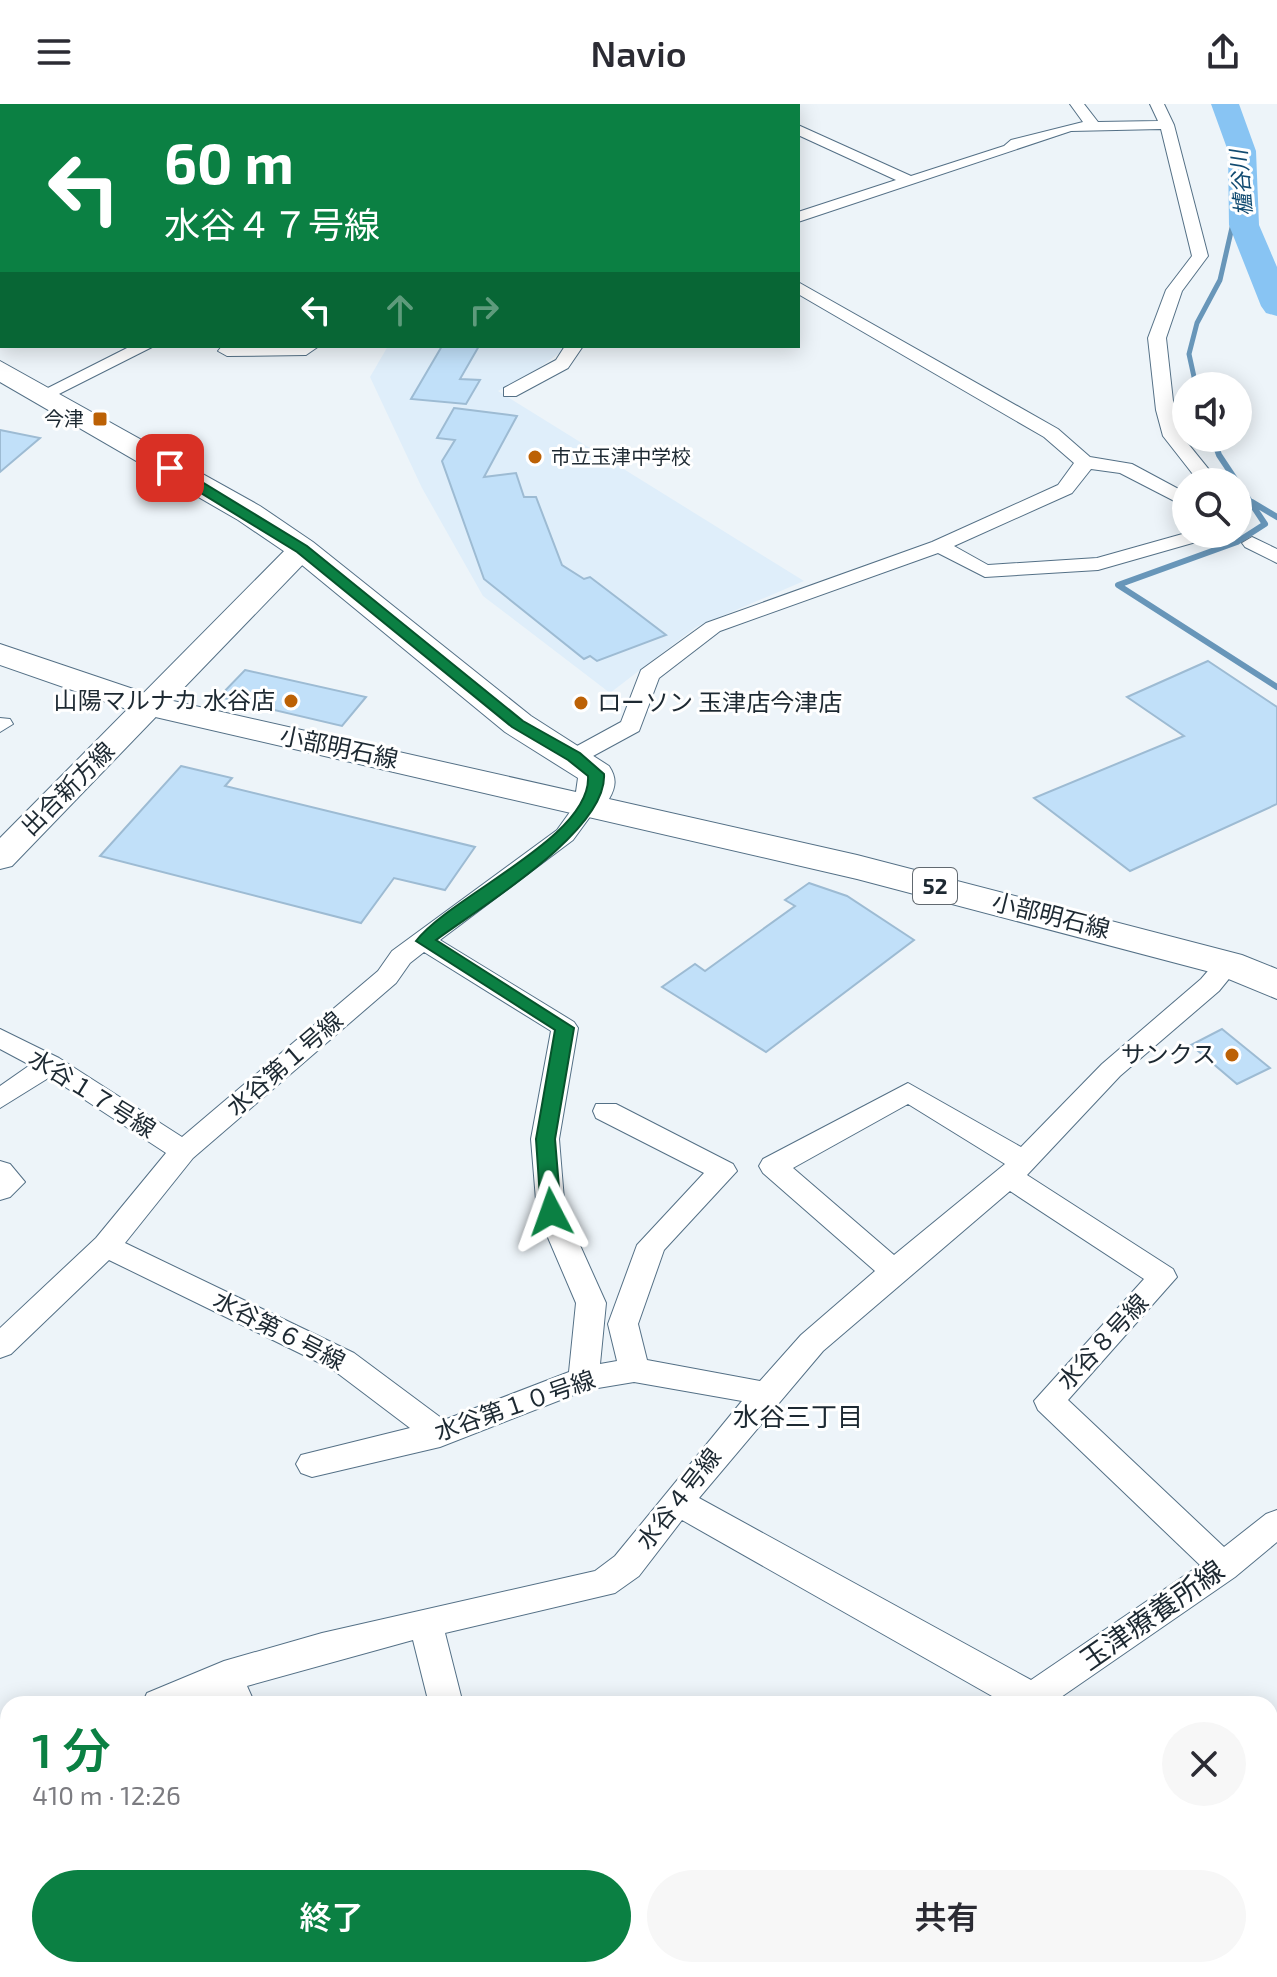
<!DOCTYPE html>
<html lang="ja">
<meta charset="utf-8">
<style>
:root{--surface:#fff;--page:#f7f7f7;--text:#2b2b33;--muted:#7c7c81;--accent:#0b8043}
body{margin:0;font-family:"Exo 2","Noto Sans JP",sans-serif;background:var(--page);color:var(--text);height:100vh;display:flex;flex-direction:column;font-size:30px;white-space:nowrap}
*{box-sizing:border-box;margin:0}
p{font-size:26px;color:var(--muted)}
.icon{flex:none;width:44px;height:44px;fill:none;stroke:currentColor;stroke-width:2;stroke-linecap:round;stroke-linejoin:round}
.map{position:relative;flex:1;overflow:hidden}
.details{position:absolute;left:0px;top:1592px;width:1278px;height:282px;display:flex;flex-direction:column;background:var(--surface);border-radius:24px 24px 0 0;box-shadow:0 4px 20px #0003}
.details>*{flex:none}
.banner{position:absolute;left:0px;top:0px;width:800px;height:244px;box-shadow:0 4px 20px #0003;background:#0b8043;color:#fff;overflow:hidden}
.controls{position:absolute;left:1172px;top:268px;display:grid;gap:16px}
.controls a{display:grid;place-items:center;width:80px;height:80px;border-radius:50%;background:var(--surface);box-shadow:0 4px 20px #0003;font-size:40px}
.pin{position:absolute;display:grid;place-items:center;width:68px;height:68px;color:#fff;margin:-34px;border-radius:16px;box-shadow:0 4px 12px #0006}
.me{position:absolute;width:88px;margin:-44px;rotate:356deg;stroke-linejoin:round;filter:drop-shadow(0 0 6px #0008)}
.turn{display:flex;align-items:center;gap:28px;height:168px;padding:0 32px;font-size:36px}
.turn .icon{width:104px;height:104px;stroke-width:2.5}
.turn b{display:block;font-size:56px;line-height:68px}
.lanes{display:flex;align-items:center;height:76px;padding:0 32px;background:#0003;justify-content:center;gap:40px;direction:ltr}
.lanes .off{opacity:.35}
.round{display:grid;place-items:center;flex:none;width:84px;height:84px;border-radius:42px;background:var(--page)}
.headline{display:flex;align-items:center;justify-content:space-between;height:136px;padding:0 32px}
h1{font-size:48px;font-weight:600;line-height:60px;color:var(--accent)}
.primary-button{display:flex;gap:16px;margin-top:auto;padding:16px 32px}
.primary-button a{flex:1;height:92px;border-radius:48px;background:var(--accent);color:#fff;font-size:32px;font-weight:600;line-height:92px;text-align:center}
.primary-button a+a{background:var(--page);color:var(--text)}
header{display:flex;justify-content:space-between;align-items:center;height:104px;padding:0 32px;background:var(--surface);font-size:36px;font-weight:600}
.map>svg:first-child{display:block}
.built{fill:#dfeefa}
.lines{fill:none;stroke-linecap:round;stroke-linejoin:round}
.stream-far1{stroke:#6896b9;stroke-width:5}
.stream{stroke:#6896b9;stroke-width:6}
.river{fill:#88c4f3;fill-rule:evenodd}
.building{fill:#c1e0f9;stroke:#9dbbd3;stroke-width:2}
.street-casing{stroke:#547086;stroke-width:2}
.secondary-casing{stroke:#547086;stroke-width:2}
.primary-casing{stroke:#547086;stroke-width:2}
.highway-casing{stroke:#547086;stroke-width:2}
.street{fill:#fff;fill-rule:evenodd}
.secondary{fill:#fff;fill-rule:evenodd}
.primary{fill:#fff;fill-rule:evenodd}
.highway{fill:#fff;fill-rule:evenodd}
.route{fill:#0b8043;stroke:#07532c;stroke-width:2}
.poi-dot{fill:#bc6105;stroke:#fff;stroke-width:3}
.labels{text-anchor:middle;stroke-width:6;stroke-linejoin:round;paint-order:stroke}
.far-poi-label{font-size:20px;fill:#1d2932;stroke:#fff;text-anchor:end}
.far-water-label{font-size:22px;font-style:italic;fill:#114b71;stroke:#fff}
.shield{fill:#fff;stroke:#616970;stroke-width:2}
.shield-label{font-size:22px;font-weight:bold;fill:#1d2932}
.poi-label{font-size:24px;fill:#1d2932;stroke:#fff;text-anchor:end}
.street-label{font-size:24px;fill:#1d2932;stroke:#fff}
.neighbourhood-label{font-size:26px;fill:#1d2932;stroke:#fff}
.near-street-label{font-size:28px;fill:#1d2932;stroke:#fff}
</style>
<header><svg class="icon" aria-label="menu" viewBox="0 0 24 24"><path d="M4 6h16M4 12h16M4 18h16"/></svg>Navio<svg class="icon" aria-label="share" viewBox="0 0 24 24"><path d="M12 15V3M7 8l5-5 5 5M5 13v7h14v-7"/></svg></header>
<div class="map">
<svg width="1277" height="1873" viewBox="0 0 1277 1873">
<rect width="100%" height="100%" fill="#edf4f9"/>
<!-- built -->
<path class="built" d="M388,242H569L525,274L498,287L804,477L696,523L610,589L483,492L422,384L370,273Z"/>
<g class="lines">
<!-- stream-far1 -->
<path class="stream-far1" d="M1196,282L1189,250L1197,219L1220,176L1233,119L1242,108"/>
<!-- stream -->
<path class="stream" d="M1213,334L1219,351L1265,420L1237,438L1118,481L1277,583
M1252,398L1277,413"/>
<!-- river -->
<path class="river" d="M1211,0H1239L1256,47L1259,121L1277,163V212L1266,209L1261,202L1229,121L1228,47Z"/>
</g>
<!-- building -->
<path class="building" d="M442,242H479L460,275L480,276L466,300L411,295Z
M454,304L517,312L484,373L516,369L524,393H536L562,461L584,475L590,473L666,531L597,557L590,552L584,555L484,475L442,357L455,336L437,334Z
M0,326L40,334L0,368Z
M1208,557L1277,603V700L1130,767L1034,694L1184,632L1127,593Z
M245,566L366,593L342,622L219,593Z
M181,662L232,674L225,682L475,743L445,786L394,774L361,819L100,752Z
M809,779L847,792L914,836L766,948L662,883L695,860L705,867L795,802L785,796Z
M1222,925L1270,964L1237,980L1191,941Z"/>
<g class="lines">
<defs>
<path id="street" d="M73,0H89L72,2Z
M180,0H201L179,2Z
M305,0H326L304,2Z
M403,0H420L421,2H404Z
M739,0H756L757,2H740Z
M1070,0H1084L1098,18L1158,17L1150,0H1164L1174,21L1208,152L1182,187L1166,234L1174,306L1181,331L1219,378H1199L1163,332L1156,306L1148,234L1166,186L1192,152L1161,25L1071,27L798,118V108L896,76L798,31V21L911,72L1004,42L1011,36L1083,18Z
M0,27H2V35H0Z
M2,72V82L0,83V73Z
M798,178L1058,325L1090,353L1132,360L1186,389V403L1120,369L1091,365L1072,389L954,442L988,461L1097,454L1186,429L1213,430L1210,434L1098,466L985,473L938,449L720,527L659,574L639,627L582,658H566L563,653L566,648L621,618L641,566L706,519L932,438L1058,381L1074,359L1044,333L798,190Z
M131,242H154L49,295L43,296L34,291Z
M319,242L306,251L227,252L218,247L222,242Z
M565,242H583L568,264L516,292H504V284L556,256Z
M1252,433L1277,445V459L1245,443L1242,439Z
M0,614L10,615L13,620L0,628Z
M588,692L600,699L573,736L440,836L574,918L578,924L559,1035L565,1108L606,1199L600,1260L617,1257L608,1220L637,1141L704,1069L596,1014L593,1007L596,1000H616L733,1060L737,1067L664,1146L638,1220L647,1256L760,1277L801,1231L875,1167L763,1069L759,1062L763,1055L908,979L1021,1043L1102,960L1201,875L1219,854H1237L1241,860L1219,887L1120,972L1027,1071L1173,1165L1177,1173L1068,1296L1224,1443L1266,1410L1277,1406V1438L1235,1473L1051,1600H1006L682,1416L639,1472L615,1489L445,1529L463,1600H429L413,1536L247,1582L255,1600H221L217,1592L198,1600H142L147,1589L224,1557L322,1529L595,1467L615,1452L742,1297L634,1278L586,1286L440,1343L312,1373L301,1369L296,1360L301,1351L410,1324L332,1265L109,1156L11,1250L0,1254V1224L96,1134L166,1049L50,973L0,1004V982L30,961L0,945V925L59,954L182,1033L378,867L392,847L557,726L580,694ZM424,848L551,927L531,1035L537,1108L576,1199L569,1268L444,1316L354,1249L125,1139L193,1054L396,879L410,859ZM908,1000L1005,1060L894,1151L793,1064ZM1010,1087L1144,1175L1034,1297L1038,1306L1200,1461L1031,1576L699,1394L823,1247Z
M0,1057L10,1060L25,1078L10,1093L0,1096Z
M8,1649V1682L0,1685V1652Z
M729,1866H768L765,1873H726Z"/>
<path id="secondary" d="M302,436L312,439L317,445L312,451L12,762L0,765V734L292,439Z
M1277,1834V1873H1237L1240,1866H1270V1837Z"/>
<path id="primary" d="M0,257L260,402L313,438L531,612L609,662C617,674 616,683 609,695L857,751L1242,851L1277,865V895L1214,869L857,775L138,609L0,561V540L160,594L576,688L578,674L505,628L291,452L238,416L0,278Z"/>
<path id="highway" d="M1277,1616V1674L1270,1677V1619Z
M1277,1688V1749L1270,1751V1690Z
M1005,1866H1073L1070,1873H1002Z
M1087,1866H1155L1152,1873H1084Z"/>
</defs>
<!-- street casing -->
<use href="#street" class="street-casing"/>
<!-- secondary casing -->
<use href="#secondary" class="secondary-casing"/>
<!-- primary casing -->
<use href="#primary" class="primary-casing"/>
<!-- highway casing -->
<use href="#highway" class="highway-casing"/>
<!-- street -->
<use href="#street" class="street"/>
<!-- secondary -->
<use href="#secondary" class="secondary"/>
<!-- primary -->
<use href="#primary" class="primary"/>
<!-- highway -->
<use href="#highway" class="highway"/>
</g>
<!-- route -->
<path class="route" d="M165,361H174L307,442L523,617L580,649L604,670C608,727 479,804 436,836L574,924L555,1035L561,1108L558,1113L551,1115L541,1108L536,1035L555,926L416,837C450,792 592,733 588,672L568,656L512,623L297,448L165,367Z"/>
<!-- markers -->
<g class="poi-dot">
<rect x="92" y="307" width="16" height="16" rx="4"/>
<circle cx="535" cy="353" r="8"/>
<circle cx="291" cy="597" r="8"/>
<circle cx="581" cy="599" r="8"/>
<circle cx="1232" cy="951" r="8"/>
</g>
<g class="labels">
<!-- far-poi labels -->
<g class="far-poi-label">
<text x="84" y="322">今津</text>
<text x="551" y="360" text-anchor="start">市立玉津中学校</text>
</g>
<!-- far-water labels -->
<g class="far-water-label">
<text transform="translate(1241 79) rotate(-95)" y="8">櫨谷川</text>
</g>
<!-- shield labels -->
<rect class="shield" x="913" y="764" width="44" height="36" rx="6"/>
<g class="shield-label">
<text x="935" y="790">52</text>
</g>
<!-- poi labels -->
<g class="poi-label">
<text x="275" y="605">山陽マルナカ 水谷店</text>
<text x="597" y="607" text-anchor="start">ローソン 玉津店今津店</text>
<text x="1216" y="959">サンクス</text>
</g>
<!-- street labels -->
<g class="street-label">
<text transform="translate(339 644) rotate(12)" y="8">小部明石線</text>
<text transform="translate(68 685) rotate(-45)" y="8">出合新方線</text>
<text transform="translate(1051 812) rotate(14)" y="8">小部明石線</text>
<text transform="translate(285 960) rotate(-41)" y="8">水谷第１号線</text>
<text transform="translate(92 990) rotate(32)" y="8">水谷１７号線</text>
<text transform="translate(279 1227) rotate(27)" y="8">水谷第６号線</text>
<text transform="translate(1103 1238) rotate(-47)" y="8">水谷８号線</text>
<text transform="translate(515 1302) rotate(-19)" y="8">水谷第１０号線</text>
<text transform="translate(679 1395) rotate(-52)" y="8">水谷４号線</text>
</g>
<!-- neighbourhood labels -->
<g class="neighbourhood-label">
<text x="798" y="1322">水谷三丁目</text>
</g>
<!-- near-street labels -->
<g class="near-street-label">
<text transform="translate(1152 1511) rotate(-35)" y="10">玉津療養所線</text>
</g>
</g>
</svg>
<div class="controls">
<a><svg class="icon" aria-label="sound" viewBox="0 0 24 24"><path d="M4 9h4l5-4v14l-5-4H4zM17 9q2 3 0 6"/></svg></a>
<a><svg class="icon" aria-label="search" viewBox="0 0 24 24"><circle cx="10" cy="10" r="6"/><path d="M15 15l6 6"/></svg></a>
</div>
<div class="pin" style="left:170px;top:364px;background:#d93025"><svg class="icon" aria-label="arrive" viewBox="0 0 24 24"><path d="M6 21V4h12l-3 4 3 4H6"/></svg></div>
<svg class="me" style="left:551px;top:1108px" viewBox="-20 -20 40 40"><path d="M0-17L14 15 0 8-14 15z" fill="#0b8043" stroke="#fff" stroke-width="4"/></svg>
<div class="banner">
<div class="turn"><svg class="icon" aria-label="left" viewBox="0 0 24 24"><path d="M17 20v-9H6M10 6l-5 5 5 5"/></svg><div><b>60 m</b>水谷４７号線</div></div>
<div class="lanes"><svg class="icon" aria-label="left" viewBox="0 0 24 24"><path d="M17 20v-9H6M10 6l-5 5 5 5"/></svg><svg class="icon off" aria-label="ahead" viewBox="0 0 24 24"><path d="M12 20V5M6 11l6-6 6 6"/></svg><svg class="icon off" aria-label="right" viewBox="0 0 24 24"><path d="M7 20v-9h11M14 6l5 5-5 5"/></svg></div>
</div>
<section class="details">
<div class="headline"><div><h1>1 分</h1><p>410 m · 12:26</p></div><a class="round"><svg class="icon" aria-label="close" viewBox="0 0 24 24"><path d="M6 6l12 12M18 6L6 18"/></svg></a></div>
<div class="primary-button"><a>終了</a><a>共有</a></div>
</section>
</div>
